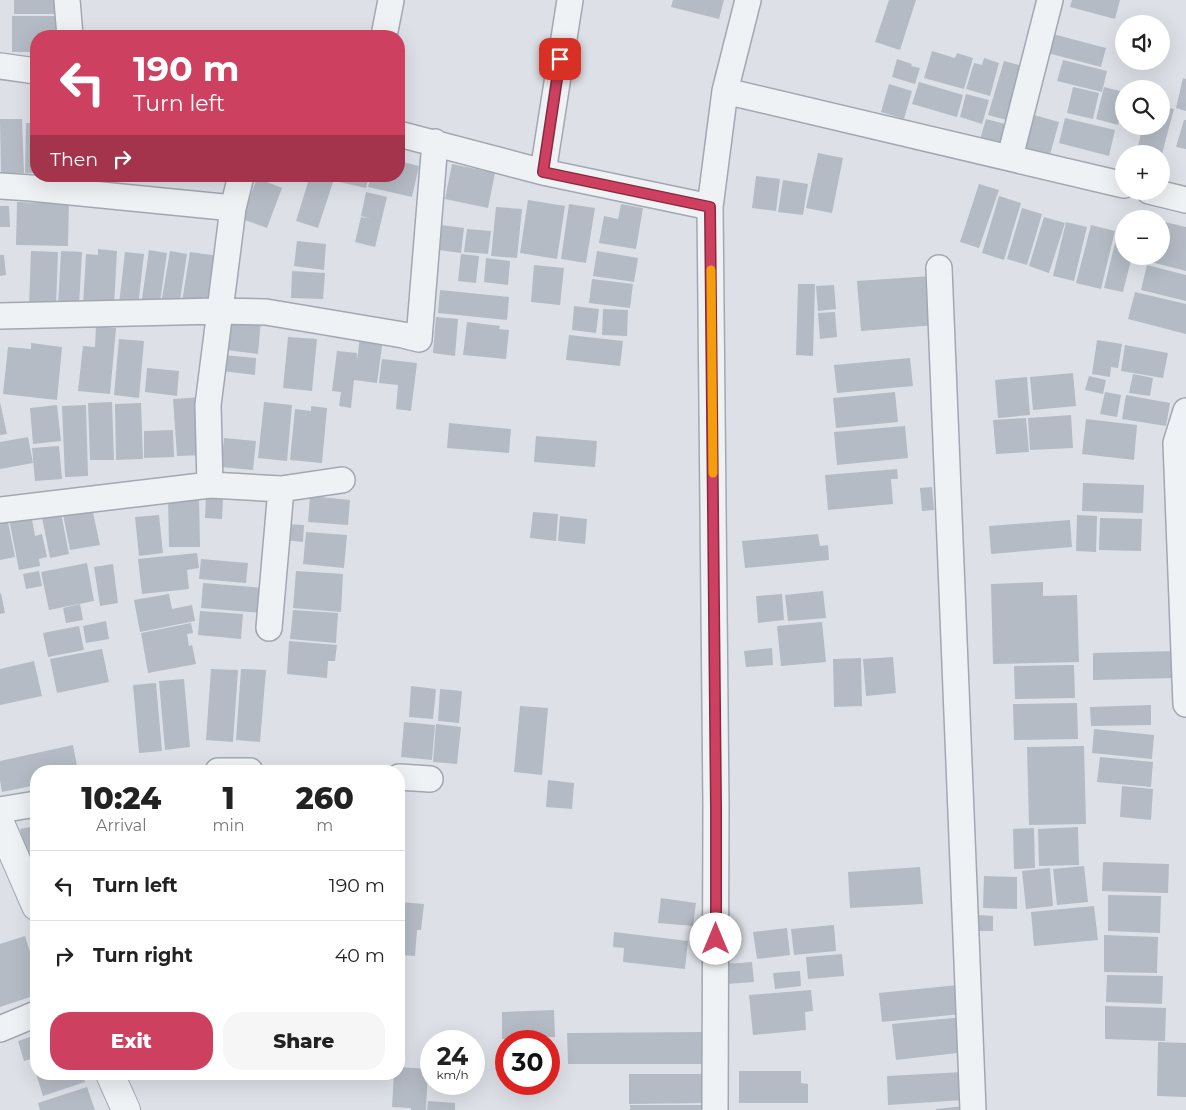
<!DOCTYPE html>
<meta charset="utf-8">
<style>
:root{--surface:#fff;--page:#f6f6f6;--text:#222;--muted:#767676;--line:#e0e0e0;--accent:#ce405f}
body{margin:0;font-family:Montserrat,sans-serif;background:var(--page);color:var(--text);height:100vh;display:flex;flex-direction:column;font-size:19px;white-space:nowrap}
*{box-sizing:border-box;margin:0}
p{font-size:16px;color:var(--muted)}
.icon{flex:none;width:28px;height:28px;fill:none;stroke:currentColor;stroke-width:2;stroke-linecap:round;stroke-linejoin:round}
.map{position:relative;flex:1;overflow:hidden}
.details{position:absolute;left:30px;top:765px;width:375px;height:315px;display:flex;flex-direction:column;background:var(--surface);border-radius:20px;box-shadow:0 5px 20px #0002}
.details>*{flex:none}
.hud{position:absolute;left:30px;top:30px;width:375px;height:152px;border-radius:20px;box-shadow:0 5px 20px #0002;background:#ce405f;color:#fff;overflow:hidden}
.fabs{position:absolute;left:1115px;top:15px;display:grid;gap:10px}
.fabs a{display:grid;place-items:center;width:55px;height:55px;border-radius:50%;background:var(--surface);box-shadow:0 5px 20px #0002;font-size:25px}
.speed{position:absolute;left:420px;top:1030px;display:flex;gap:10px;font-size:25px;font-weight:700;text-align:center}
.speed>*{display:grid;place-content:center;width:65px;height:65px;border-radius:50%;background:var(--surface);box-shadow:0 5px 20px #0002;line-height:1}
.speed small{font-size:12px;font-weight:400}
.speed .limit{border:8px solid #d22;background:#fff;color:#111}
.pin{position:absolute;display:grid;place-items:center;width:42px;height:42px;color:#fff;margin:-21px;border-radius:10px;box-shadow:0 2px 8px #0006}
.me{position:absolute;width:55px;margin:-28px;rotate:0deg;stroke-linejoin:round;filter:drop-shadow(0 0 4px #0008)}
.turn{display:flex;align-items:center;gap:18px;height:105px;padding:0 20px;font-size:22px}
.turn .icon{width:65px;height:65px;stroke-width:2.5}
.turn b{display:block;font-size:35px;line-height:42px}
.then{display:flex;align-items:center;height:48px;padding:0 20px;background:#0003;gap:10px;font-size:19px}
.eta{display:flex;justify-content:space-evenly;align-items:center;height:85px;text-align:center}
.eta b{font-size:30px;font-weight:800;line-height:35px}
.button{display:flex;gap:10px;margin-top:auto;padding:10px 20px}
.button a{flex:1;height:58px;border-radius:20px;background:var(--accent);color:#fff;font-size:20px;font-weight:800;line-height:58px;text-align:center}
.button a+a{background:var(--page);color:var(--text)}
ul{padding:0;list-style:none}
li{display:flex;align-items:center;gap:15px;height:70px;padding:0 20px;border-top:1px solid var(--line)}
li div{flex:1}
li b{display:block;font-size:19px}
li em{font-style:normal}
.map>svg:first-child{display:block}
.building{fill:#b4bbc4}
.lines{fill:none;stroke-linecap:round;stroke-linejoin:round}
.minor-casing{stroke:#a2a8b1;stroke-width:28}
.tertiary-casing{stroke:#a2a8b1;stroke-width:30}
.minor{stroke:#eff2f5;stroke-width:25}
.tertiary{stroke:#eff2f5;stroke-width:28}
.route-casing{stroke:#862a3e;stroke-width:12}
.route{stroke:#ce405f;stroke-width:9}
.slow{stroke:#f59e0b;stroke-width:9}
</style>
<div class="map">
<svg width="1186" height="1110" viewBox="0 0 1186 1110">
<rect width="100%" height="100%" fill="#dde1e7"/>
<!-- building -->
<path class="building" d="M14,0H59V14H14Z
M673,0H724L719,19L671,7Z
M889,0H916L900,50L875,42Z
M1072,0H1120L1115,19L1070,7Z
M12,16H59V36H36V52H12Z
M1049,33L1106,48L1101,67L1044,52Z
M932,51L955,58L957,53L973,58L964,89L924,78Z
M984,58L999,63L990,96L966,89L974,63L982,65Z
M897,59L912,64L911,66L920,68L915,84L892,77Z
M1063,60L1107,71L1102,92L1057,81Z
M1004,61L1030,68L1014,122L988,115Z
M1183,78L1186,79V111L1176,108Z
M919,82L963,95L957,117L912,104Z
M889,84L912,91L904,119L881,112Z
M1073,87L1099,93L1093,119L1067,113Z
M1104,87L1124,92V101L1118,125L1096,119Z
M966,94L989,100L982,124L960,117Z
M1161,106L1174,109L1162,154H1136L1143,126H1161Z
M1027,113L1059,122L1049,158L1017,149Z
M1065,118L1115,130L1109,156L1059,143Z
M0,119H22L24,173H1Z
M986,119L1009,125L1002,150L979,143Z
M1184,120H1186V149L1176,147Z
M26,123H36V173H25Z
M818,153L843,158L832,213L806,208Z
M399,161L419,166L412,197L368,187L371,176H399Z
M452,164L495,173L488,208L445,199Z
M310,176H335L318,228L296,221Z
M341,176H369L366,188L339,182Z
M756,176L780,179L776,211L752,208Z
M257,178L282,188L267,228L242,219Z
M783,180L808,184L803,215L778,212Z
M979,184L999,190L979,248L960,242Z
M366,192L387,197L375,247L355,242L361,217L371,219L361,216Z
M999,196L1021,203L1004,260L982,253Z
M42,197L69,198L68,246L16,245L17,202L42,203Z
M528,200L565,206L557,259L520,253Z
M569,204L595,208L586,263L561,259Z
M621,204L643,208L636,249L599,243L604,216L618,219Z
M0,206H9L10,227H0Z
M496,207L522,209L517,258L491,256Z
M1022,208L1042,214L1027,265L1007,259Z
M1044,217L1065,223L1049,273L1029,266Z
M1161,221L1186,227V271L1139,259L1140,256H1161Z
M1066,222L1087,227L1074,281L1053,276Z
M441,225L464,228L461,253L439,250Z
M1091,225L1115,231L1101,289L1076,283Z
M467,229L491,231L488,254L464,252Z
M1117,235L1124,237V256H1132L1123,292L1104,288Z
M297,241L326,244L324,270L294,266Z
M98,249L117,251L114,306L83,305L86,254L98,255Z
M149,250L167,253L159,309L141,306Z
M31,251L58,252L56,308L29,306Z
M61,251L82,252L79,306L58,305Z
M170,251L187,254L179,307L161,304Z
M597,251L638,258L634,282L593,276Z
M125,252L144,254L138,306L119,304Z
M190,252L219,256L210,307L182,302Z
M461,254L479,256L476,283L458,281Z
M0,255H4L6,275L0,276Z
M486,258L510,261L508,285L484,282Z
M534,265L564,268L560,305L531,302Z
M1147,265L1186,275V301L1141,290Z
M292,271L325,273L323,299L291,298Z
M932,276L936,325L861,331L857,281Z
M592,279L633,284L630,308L589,303Z
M798,284H815L813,356L796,355Z
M834,285L836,309L818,311L816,286Z
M440,290L509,297L507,320L438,313Z
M1135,292L1186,304V334L1128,319Z
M574,306L599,309L596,333L572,330Z
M603,309L628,310L627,336L602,335Z
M835,312L837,337L820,339L818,313Z
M230,316L261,319L258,354L226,350Z
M436,317L458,319L455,356L433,353Z
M467,322L500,326L499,329L509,330L506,359L463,355Z
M96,326L116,328L110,394L78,391L83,346L95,347Z
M569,335L623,341L620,366L566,360Z
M360,336L383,339L377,383L354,380L351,408L339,406L341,392L332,391L337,351L357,353V361Z
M288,337L317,339L312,391L283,388Z
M119,339L144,341L139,398L114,395Z
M1097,340L1122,344L1118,368L1111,367L1110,377L1092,374Z
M31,343L62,347L57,400L3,394L8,347L31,349Z
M1125,345L1168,353L1163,378L1121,371Z
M223,355L256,358L255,375L222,371Z
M910,358L913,386L837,393L834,365Z
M382,359L417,363L411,411L396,409L398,385L379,383Z
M147,368L179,371L177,396L145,392Z
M1073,373L1076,406L1033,410L1030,377Z
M1133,374L1153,378L1150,396L1129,393Z
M1089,376L1106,380L1103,394L1085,390Z
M1027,377L1030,415L998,418L995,380Z
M895,392L898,422L836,428L833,398Z
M1105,392L1121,395L1117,417L1100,414Z
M1126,395L1170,403L1166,426L1122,419Z
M202,397L206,455L177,456L173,399Z
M0,402L7,434L0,435Z
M112,402L114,460H90L88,403Z
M264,402L292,405L287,461L258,458Z
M141,403L143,459L116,460L115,404Z
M57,405L61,441L33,444L30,408Z
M86,405L88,476L65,477L62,406Z
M311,406L327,408L322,463L290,460L295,409L311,411Z
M1071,415L1073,448L1030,450L1028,418Z
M1026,418L1029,452L996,454L993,420Z
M1086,419L1137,425L1134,460L1082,454Z
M449,423L511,429L509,453L447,448Z
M905,426L908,458L837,465L834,432Z
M173,430L174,457L144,458V431Z
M536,436L597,441L595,467L534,462Z
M28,437L33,463L0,469V442Z
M224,438L256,441L253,470L221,467Z
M59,446L62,479L35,481L32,448Z
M897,469L898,479H891L893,504L828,510L825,475Z
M1083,483L1144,485L1143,513L1082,511Z
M932,487L934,510L922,511L920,488Z
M168,496H199L200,547H169Z
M206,496L223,498L222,519L205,518Z
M310,496L350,500L348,525L308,522Z
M91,503L100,545L70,550L62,509Z
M60,508L69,554L50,558L41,512Z
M533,512L558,514L556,541L530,538Z
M31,514L35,536L42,534L47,557L39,559L40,566L19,570L9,519Z
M159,515L163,553L139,556L135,517Z
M1077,515L1097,516L1096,552L1076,551Z
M560,516L587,519L585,544L558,541Z
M7,517L15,557L0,560V518Z
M1100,518L1142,519L1141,551L1099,550Z
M1070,520L1072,547L991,554L989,526Z
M285,524L304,525L303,542L284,540Z
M306,532L347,535L344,568L303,564Z
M818,534L820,546L828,545L829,560L745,568L742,541Z
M197,553L199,568L187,570L189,589L142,594L138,559Z
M201,559L248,563L246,583L199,579Z
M87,563L94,601L49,610L41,572Z
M113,564L118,603L100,606L94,567Z
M39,571L42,586L26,589L23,574Z
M296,571L343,574L341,612L293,608Z
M1043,582V596L1077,595L1079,662L993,664L991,584Z
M203,583L264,588L262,613L201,608Z
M823,591L826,618L788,621L785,595Z
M1,593L5,613L0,614V594Z
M169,594L172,609L192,605L195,621L140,632L134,600Z
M782,594L784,620L758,623L756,596Z
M80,604L83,620L66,623L63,608Z
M293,610L338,613L336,643L290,639Z
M200,611L243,614L241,639L198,635Z
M106,621L109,639L86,643L83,626Z
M822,622L826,662L781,666L777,626Z
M191,623L193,633L187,634L189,646L192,645L196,664L148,673L141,633Z
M79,626L84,650L48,657L43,633Z
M289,641L337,645L335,661H328L327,678L287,674Z
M772,648L773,665L746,667L744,651Z
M102,649L109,682L57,693L50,659Z
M1175,651V678L1093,680V653Z
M893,657L896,693L866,696L863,659Z
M861,658L862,706L834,707L833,659Z
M34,661L42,696L0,705V669Z
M1074,665L1075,698L1015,699L1014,666Z
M211,669L238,670L233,742L206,740Z
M241,669L266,670L260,742L236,740Z
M184,679L190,747L165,750L159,681Z
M156,683L162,751L139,753L133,685Z
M411,686L436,689L433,719L409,717Z
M440,689L462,691L459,723L438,721Z
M1077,703L1078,739L1014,740L1013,704Z
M1151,705V725L1091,726L1090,707Z
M520,706L548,708L542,775L514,772Z
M404,722L435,725L432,760L401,757Z
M436,724L461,727L457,764L433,762Z
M1094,729L1154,735L1152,759L1092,753Z
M73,745L78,771H36V785L2,792L0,780V761Z
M1084,746L1086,824L1029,825L1027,747Z
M1100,757L1153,762L1151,787L1097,782Z
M548,780L574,783L572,809L546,807Z
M1122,786L1153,789L1151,820L1120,817Z
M36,826V855L26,857L20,829Z
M1078,827L1079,865L1039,866L1038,829Z
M1034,828L1035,868L1014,869L1013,829Z
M1103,862L1169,864L1168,893L1102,891Z
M1084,866L1088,902L1057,905L1053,869Z
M920,867L923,904L850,908L848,872Z
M1050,868L1053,906L1026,909L1022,871Z
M984,876L1017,877V909L983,908Z
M1108,895L1161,896L1160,933L1108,931Z
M661,898L696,903L693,926L658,923Z
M399,902L424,904L421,930H417L415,956L399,955Z
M1094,906L1098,940L1034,946L1031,912Z
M978,915L993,916V931H978Z
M834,925L836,951L794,955L791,929Z
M787,928L790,955L757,959L753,932Z
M614,932L688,941L685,969L623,962L624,948L613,947Z
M1104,935L1158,937L1157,973L1104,972Z
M25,936L36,971V995L0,1007V944Z
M842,954L844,976L808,979L806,957Z
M752,962L754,982L727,984L725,964Z
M800,971L801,986L775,989L773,973Z
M1107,975L1163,976L1162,1004L1106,1002Z
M958,985L961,1014L882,1022L879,993Z
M811,990L813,1011L805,1012L806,1030L753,1035L749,995Z
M1105,1006L1166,1008L1165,1041L1105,1039Z
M554,1010L555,1037L502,1039V1012Z
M963,1017L966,1052L896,1060L892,1024Z
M704,1032V1064H568L567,1033Z
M36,1035V1074L31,1059L24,1061L18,1041Z
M1158,1042L1186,1043V1097L1157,1096Z
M399,1067L428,1069L426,1110H411V1108L392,1107L394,1074H399Z
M739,1071H801V1083L808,1084V1103H739Z
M963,1072L964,1100L888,1105L887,1076Z
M36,1074H83L85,1082L43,1096Z
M629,1074H706V1103L629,1104Z
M87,1087L95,1110H40L38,1103Z
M428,1101L455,1103V1110H427Z
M630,1105H705V1110H630Z
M965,1106L966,1110H936V1109Z"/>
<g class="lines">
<defs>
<path id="minor" d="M67,0L70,36
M384,36L391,0
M0,66L36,71
M725,91L1124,185
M399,134L543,172L710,207
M1010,157L1050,0
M543,172L570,0
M0,186L31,188L233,208
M1149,191L1186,200
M939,268L973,1110
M0,316L219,311L266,312L403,335L419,339L435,142
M1186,411L1176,443L1186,704
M210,485L208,405L233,208L241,176
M0,510L210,485L281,489L342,480
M269,628L281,489
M218,771H250
M399,777L430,779
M0,810L36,804
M0,1029L36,1014
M715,1110L716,807L710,207L725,91L748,0"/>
<path id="tertiary" d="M0,823L36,906
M110,1074L126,1110"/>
</defs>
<!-- minor casing -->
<use href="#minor" class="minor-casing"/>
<!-- tertiary casing -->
<use href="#tertiary" class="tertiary-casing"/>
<!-- minor -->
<use href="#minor" class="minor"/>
<!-- tertiary -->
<use href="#tertiary" class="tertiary"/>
</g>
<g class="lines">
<defs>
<path id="route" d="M560,59L543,172L710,207L716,807V939"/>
</defs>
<!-- route casing -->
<use href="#route" class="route-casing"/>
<!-- route -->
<use href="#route" class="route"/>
<!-- slow -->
<path class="slow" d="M711,270L713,473"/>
</g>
</svg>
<div class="fabs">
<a><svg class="icon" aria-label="sound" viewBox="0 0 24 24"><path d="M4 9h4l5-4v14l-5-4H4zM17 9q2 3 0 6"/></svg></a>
<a><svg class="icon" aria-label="search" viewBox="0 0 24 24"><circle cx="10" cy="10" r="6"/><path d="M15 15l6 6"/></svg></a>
<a>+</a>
<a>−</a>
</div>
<div class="speed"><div>24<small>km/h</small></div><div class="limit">30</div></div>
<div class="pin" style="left:560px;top:59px;background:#d93025"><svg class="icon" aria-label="arrive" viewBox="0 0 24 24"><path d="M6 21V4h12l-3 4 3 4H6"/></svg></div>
<svg class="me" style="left:716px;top:939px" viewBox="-20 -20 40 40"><circle r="19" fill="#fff"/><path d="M0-13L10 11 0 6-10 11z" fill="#ce405f"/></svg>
<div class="hud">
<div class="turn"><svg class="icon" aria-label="left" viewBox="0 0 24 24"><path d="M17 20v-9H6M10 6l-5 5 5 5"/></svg><div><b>190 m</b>Turn left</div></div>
<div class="then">Then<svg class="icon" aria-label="right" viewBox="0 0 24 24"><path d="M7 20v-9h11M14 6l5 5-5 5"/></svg></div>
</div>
<section class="details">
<div class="eta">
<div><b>10:24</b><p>Arrival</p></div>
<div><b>1</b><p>min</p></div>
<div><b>260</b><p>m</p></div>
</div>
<ul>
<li><svg class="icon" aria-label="left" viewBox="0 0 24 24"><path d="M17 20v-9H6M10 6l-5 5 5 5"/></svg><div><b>Turn left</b></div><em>190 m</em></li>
<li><svg class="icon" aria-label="right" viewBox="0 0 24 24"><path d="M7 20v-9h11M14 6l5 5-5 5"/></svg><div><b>Turn right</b></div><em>40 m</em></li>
</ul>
<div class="button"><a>Exit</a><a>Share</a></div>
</section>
</div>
